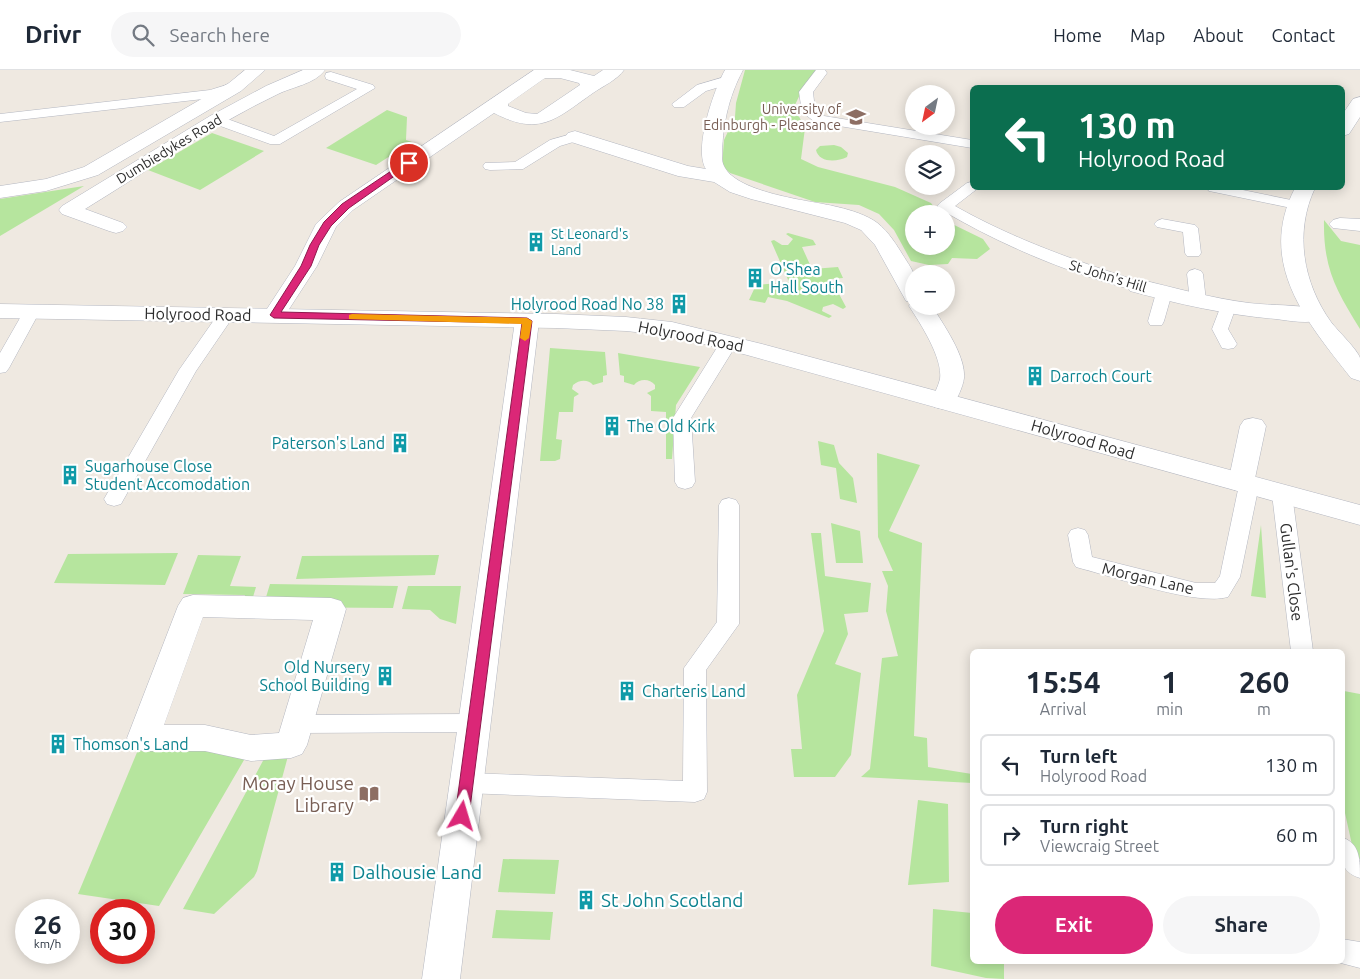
<!DOCTYPE html>
<meta charset="utf-8">
<style>
:root{--surface:#fff;--page:#f6f6f7;--text:#1f2937;--muted:#747a83;--line:#e0e1e3;--accent:#db2777}
body{margin:0;font-family:Ubuntu,sans-serif;background:var(--page);color:var(--text);height:100vh;display:flex;flex-direction:column;font-size:19px;white-space:nowrap}
*{box-sizing:border-box;margin:0}
p{font-size:16px;color:var(--muted)}
.icon{flex:none;width:28px;height:28px;fill:none;stroke:currentColor;stroke-width:2;stroke-linecap:round;stroke-linejoin:round}
.map{position:relative;flex:1;overflow:hidden}
.panel{position:absolute;left:970px;top:579px;width:375px;height:315px;display:flex;flex-direction:column;background:var(--surface);border-radius:8px;box-shadow:0 2px 12px #0003}
.panel>*{flex:none}
.guide{position:absolute;left:970px;top:15px;width:375px;height:105px;border-radius:8px;box-shadow:0 2px 12px #0003;background:#0b6e4f;color:#fff;overflow:hidden}
.needle{width:32px;rotate:213deg}
.controls{position:absolute;left:905px;top:15px;display:grid;gap:10px}
.controls a{display:grid;place-items:center;width:50px;height:50px;border-radius:50%;background:var(--surface);box-shadow:0 2px 12px #0003;font-size:25px}
.speed{position:absolute;left:15px;top:829px;display:flex;gap:10px;font-size:25px;font-weight:700;text-align:center}
.speed>*{display:grid;place-content:center;width:65px;height:65px;border-radius:50%;background:var(--surface);box-shadow:0 2px 12px #0003;line-height:1}
.speed small{font-size:12px;font-weight:400}
.speed .limit{border:8px solid #d22;background:#fff;color:#111}
.pin{position:absolute;display:grid;place-items:center;width:42px;height:42px;color:#fff;margin:-21px;border:2px solid #fff;border-radius:50%;box-shadow:0 1px 5px #0007}
.me{position:absolute;width:55px;margin:-28px;rotate:7deg;stroke-linejoin:round;filter:drop-shadow(0 0 4px #0008)}
.turn{display:flex;align-items:center;gap:18px;height:105px;padding:0 25px;font-size:22px}
.turn .icon{width:65px;height:65px;stroke-width:2.5}
.turn b{display:block;font-size:35px;line-height:42px}
.eta{display:flex;justify-content:space-evenly;align-items:center;height:85px;text-align:center}
.eta b{font-size:30px;font-weight:700;line-height:35px}
.cta{display:flex;gap:10px;margin-top:auto;padding:10px 25px}
.cta a{flex:1;height:58px;border-radius:30px;background:var(--accent);color:#fff;font-size:20px;font-weight:700;line-height:58px;text-align:center}
.cta a+a{background:var(--page);color:var(--text)}
ul{padding:0;list-style:none}
li{display:flex;align-items:center;gap:15px;height:62px;margin:0 10px 8px;padding:0 15px;border:2px solid var(--line);border-radius:8px}
li div{flex:1}
li b{display:block;font-size:19px}
li em{font-style:normal}
header{display:flex;align-items:center;gap:30px;box-sizing:border-box;height:70px;padding:0 25px;background:var(--surface);border-bottom:1px solid var(--line)}
header strong{font-size:24px}
nav{display:flex;gap:28px;margin-inline-start:auto;font-size:18px}
.search{width:350px;height:45px;background:var(--page);display:flex;align-items:center;gap:12px;box-sizing:border-box;padding:0 18px;border-radius:28px;color:var(--muted);font-size:19px}
.map>svg:first-child{display:block}
.green{fill:#b6e59e}
.lines{fill:none;stroke-linecap:round;stroke-linejoin:round}
.lane-casing{stroke:#b4b7c1;stroke-width:1}
.street-casing{stroke:#b4b7c1;stroke-width:1}
.secondary-casing{stroke:#b4b7c1;stroke-width:1}
.lane{fill:#fff;fill-rule:evenodd}
.street{fill:#fff;fill-rule:evenodd}
.secondary{fill:#fff;fill-rule:evenodd}
.route{fill:#db2777;stroke:#8e194d}
.slow{fill:#f59e0b}
.labels{text-anchor:middle;stroke-width:4.5;stroke-linejoin:round;paint-order:stroke}
.far-education-label{font-size:14px;fill:#785e54;stroke:#fff;text-anchor:end}
.far-street-label{font-size:14px;fill:#2e2e2e;stroke:#fff}
.far-culture-label{font-size:14px;fill:#0d838f;stroke:#fff;text-anchor:start}
.culture-label{font-size:16px;fill:#0d838f;stroke:#fff;text-anchor:start}
.street-label{font-size:16px;fill:#2e2e2e;stroke:#fff}
.near-education-label{font-size:19px;fill:#785e54;stroke:#fff;text-anchor:end}
.near-culture-label{font-size:19px;fill:#0d838f;stroke:#fff;text-anchor:start}
</style>
<header>
<strong>Drivr</strong>
<div class="search"><svg class="icon" aria-label="search" viewBox="0 0 24 24"><circle cx="10" cy="10" r="6"/><path d="M15 15l6 6"/></svg>Search here</div>
<nav><a>Home</a><a>Map</a><a>About</a><a>Contact</a></nav>
</header>
<div class="map">
<svg width="1360" height="909" viewBox="0 0 1360 909">
<rect width="100%" height="100%" fill="#efe9e1"/>
<!-- green -->
<path class="green" d="M745,0H820L805,14L794,37L805,58L801,89L818,97L895,117L931,133L939,144H914V176H946V151L983,169L990,179L977,189L952,188L948,194L929,195L911,191L894,160L879,144L859,135L815,132L730,103L722,96L724,70L735,47L736,33Z
M387,40L407,47L406,70L412,72L376,95L326,78Z
M212,63L264,81L200,120L148,100Z
M834,75L841,77L848,83L847,87C837,92 819,93 816,80L820,76Z
M84,116L0,166V129Z
M1324,150L1341,171L1360,175V259C1336,220 1323,198 1324,150Z
M788,163L813,170L816,175L802,177L812,199L838,197L843,208L831,209L846,237L843,239L833,234L823,237L822,241L832,246L829,248L787,231L768,227L765,233L749,230L756,215L789,212L771,171L774,170L782,175H788L793,169L786,164Z
M550,278L605,282L607,305L603,306V312L593,315C588,309 579,310 573,315L572,319L579,324L574,327L573,342H559L556,369L562,370L560,389L555,391H540Z
M618,283L700,297L676,335L672,389H666V342L651,341V326L647,323L655,319V315C649,308 639,309 634,315L624,312V306L620,305Z
M818,371L834,375L839,393L853,408L857,433L840,429L836,398L821,395Z
M877,383L920,395L889,461L922,473L914,666L927,668L928,697L972,704V713L861,707L870,699L882,588L898,586L886,541L888,516L882,501H893L878,467Z
M831,453L860,461L863,493H836Z
M1261,455L1266,528L1251,526Z
M811,463H821L825,506L871,513L868,542L844,544L848,564L835,594L861,603L851,685L835,707H794L791,679H802L797,625L824,561Z
M178,483L165,515L54,513L68,484Z
M198,485L241,486L230,516L256,517L250,537H242L245,525L183,524Z
M439,485L435,505L296,509L302,486Z
M270,514L398,516L393,538L263,537Z
M408,516H461L456,554L440,549L430,540L402,539Z
M1342,615L1344,621L1360,624V789L1354,784L1343,734Z
M278,663L291,675L257,801L254,807L214,844L183,839Z
M143,668L251,678L159,836L78,824Z
M918,730L948,734L949,812L908,815Z
M503,789L559,790L555,824L498,822Z
M933,839L972,843V891H1004V909L986,908L931,896Z
M496,840L553,842L550,870L492,868Z"/>
<g class="lines">
<defs>
<path id="lane" d="M816,0H825L827,3L813,22L815,40L824,46L972,70V78L815,52L802,42L799,22Z
M331,2L373,15L375,18L280,74H270L212,53L210,50L217,46L222,47L274,66L357,19L326,9L325,6L326,3Z
M728,6L735,10L733,13L706,21L684,37H674L672,34L697,15Z
M233,13L240,17L238,20L212,28L0,52V44L210,20Z
M575,63L580,64L582,67L580,70L560,76L523,99L490,100L485,99L483,96L485,93L515,92L550,70Z
M972,112V118H978L977,119L955,136C1015,170 1079,192 1144,213L1146,216L1144,219L1138,221C1069,204 1001,175 940,139L937,136L940,133L967,113Z
M1207,118H1233L1296,131L1301,132L1303,135L1301,138L1296,139L1214,122L1209,121Z
M1162,149L1195,155L1198,158L1201,183L1199,186H1187L1185,183L1183,162L1157,157L1154,154L1157,151Z
M1195,199L1201,201L1203,204L1206,231L1204,234H1192L1190,231L1187,204L1189,201Z
M1164,218L1170,220L1172,223L1164,251L1162,255H1150L1148,251L1156,223L1158,220Z
M1228,232L1234,233L1236,237L1228,259L1237,274L1234,278L1228,279L1222,278L1212,259L1222,233Z
M32,236L38,237L40,241L9,298L6,302L0,303V283L24,241L26,237Z
M227,239L233,240L235,244L196,301L121,434L114,436L107,434L104,429L179,300L221,240Z
M729,267L735,268L738,272L691,348L695,412L692,417L685,419L678,417L675,412L673,348L723,268Z
M1249,408L1256,410L1259,415L1240,507L1228,527C1197,536 1118,508 1083,499L1076,497L1073,492L1068,465L1071,460L1078,458L1085,460L1088,465L1092,487L1196,513H1215L1220,506L1239,415L1242,410Z
M1282,417L1289,419L1292,424L1313,581H1291L1272,424L1275,419Z
M729,428L736,430L739,435V554L706,600L707,722L704,729L695,732L466,723L457,720L454,713L457,706L466,703L683,711L684,598L717,552L719,435L722,430Z
M474,644L482,646L486,653L482,660L474,662L296,663L288,661L284,654L288,647L296,645Z
M1346,769C1360,776 1360,790 1360,808C1339,801 1342,789 1342,770Z
M1342,869L1360,872V898L1333,891H1342Z"/>
<path id="street" d="M245,0H265L241,21L98,105L46,121L0,128V116L46,109L84,97L229,13Z
M303,0H325C315,14 292,17 278,24C211,56 149,100 85,139L123,153L127,157L123,161L116,163L109,161L62,144L59,140L62,136L210,46L266,16Z
M534,0H570L594,6L603,0H624C617,10 603,16 593,23C556,49 540,67 494,43L353,140L336,157L317,196L282,250L274,252L266,250L263,245L295,196L316,154L339,132ZM545,8H560L579,13L580,15L537,44L526,43L508,36V34Z
M725,0H743C728,28 722,57 722,89C725,122 807,130 833,136C847,139 861,143 873,150C885,157 894,171 901,182C905,189 912,198 914,205C916,215 914,227 914,236H932C943,254 966,286 964,308C963,317 957,329 952,337L943,339L934,337L931,331C934,324 938,317 940,309C943,288 920,253 909,236L911,232L906,231L875,175L861,160L845,153L751,129L730,122L714,112L678,106L568,71L565,67L568,63L575,61L688,96L706,99C693,80 714,19 725,0Z
M1340,148L1360,149V161L1333,158L1329,154L1333,150Z
M1138,209C1175,218 1211,228 1249,233C1273,236 1299,234 1322,240L1325,245L1322,250C1307,254 1291,251 1276,249C1227,245 1178,234 1130,221L1127,216L1130,211Z
M527,244L535,246L539,251L460,909H422L515,251L519,246Z
M1253,348L1262,350L1266,356L1254,413L1250,419L1241,422L1232,419L1228,413L1240,356L1244,350Z
M193,525L331,528L341,531L346,539L307,675L302,684L291,688L251,691L205,681H143L132,677L127,668L178,536L183,528ZM203,547L313,550L279,663L251,665L205,655H164Z"/>
<path id="secondary" d="M1360,27V47L1349,64L1342,66V45L1353,29Z
M1295,118H1315C1294,162 1303,213 1331,252C1337,260 1358,280 1360,288C1360,294 1360,304 1360,311L1351,308C1307,252 1256,193 1295,118Z
M0,234L556,244L626,247L672,252L762,274L1360,435V455L747,285L672,266L626,261L556,258L0,248Z"/>
</defs>
<!-- lane casing -->
<use href="#lane" class="lane-casing"/>
<!-- street casing -->
<use href="#street" class="street-casing"/>
<!-- secondary casing -->
<use href="#secondary" class="secondary-casing"/>
<!-- lane -->
<use href="#lane" class="lane"/>
<!-- street -->
<use href="#street" class="street"/>
<!-- secondary -->
<use href="#secondary" class="secondary"/>
</g>
<!-- route -->
<path class="route" d="M406,91L413,93L349,138L331,156L319,175L311,196L281,242L527,248L532,251L469,746L467,750L462,752L457,750L455,746L522,253L274,248L270,245L301,196L310,175L324,152L342,134Z"/>
<!-- slow -->
<path class="slow" d="M352,244L527,248L532,251L529,268L525,271L520,268L522,254L349,249V245Z"/>
<!-- icons -->
<defs>
<symbol id="university-bare" viewBox="-9 -9 18 18"><path d="M0-5L7-2L0 1L-7-2ZM-4 1L0 2.5L4 1V4Q0 6-4 4Z" fill="#8d6e63" stroke="#fff" stroke-width="2.5" paint-order="stroke"/></symbol>
<symbol id="building-bare" viewBox="-9 -9 18 18"><path d="M-4-6H4V6H1V3H-1V6H-4ZM-2.5-4.3h1.7v1.8h-1.7ZM.8-4.3h1.7v1.8H.8ZM-2.5-1h1.7V.8h-1.7ZM.8-1h1.7V.8H.8Z" fill="#0f9aa8" stroke="#fff" stroke-width="2.5" paint-order="stroke"/></symbol>
<symbol id="library-bare" viewBox="-9 -9 18 18"><path d="M-6-4Q-3-5.5-.7-3.5V5Q-3 3-6 4ZM6-4Q3-5.5 .7-3.5V5Q3 3 6 4Z" fill="#8d6e63" stroke="#fff" stroke-width="2.5" paint-order="stroke"/></symbol>
</defs>
<g fill-rule="evenodd">
<use href="#university-bare" x="842" y="33" width="28" height="28"/>
<use href="#building-bare" x="522" y="158" width="28" height="28"/>
<use href="#building-bare" x="741" y="194" width="28" height="28"/>
<use href="#building-bare" x="665" y="220" width="28" height="28"/>
<use href="#building-bare" x="1021" y="292" width="28" height="28"/>
<use href="#building-bare" x="598" y="342" width="28" height="28"/>
<use href="#building-bare" x="386" y="359" width="28" height="28"/>
<use href="#building-bare" x="56" y="391" width="28" height="28"/>
<use href="#building-bare" x="371" y="592" width="28" height="28"/>
<use href="#building-bare" x="613" y="607" width="28" height="28"/>
<use href="#building-bare" x="44" y="660" width="28" height="28"/>
<use href="#library-bare" x="355" y="710" width="28" height="28"/>
<use href="#building-bare" x="323" y="788" width="28" height="28"/>
<use href="#building-bare" x="572" y="816" width="28" height="28"/>
</g>
<g class="labels">
<!-- far-education labels -->
<g class="far-education-label">
<text x="841" y="44">University of<tspan x="841" dy="16">Edinburgh - Pleasance</tspan></text>
</g>
<!-- far-street labels -->
<g class="far-street-label">
<text transform="translate(169 79) rotate(-31)" y="5">Dumbiedykes Road</text>
<text transform="translate(1108 206) rotate(17)" y="5">St John's Hill</text>
</g>
<!-- far-culture labels -->
<g class="far-culture-label">
<text x="551" y="169">St Leonard's<tspan x="551" dy="16">Land</tspan></text>
</g>
<!-- culture labels -->
<g class="culture-label">
<text x="770" y="205">O'Shea<tspan x="770" dy="18">Hall South</tspan></text>
<text x="664" y="240" text-anchor="end">Holyrood Road No 38</text>
<text x="1050" y="312">Darroch Court</text>
<text x="627" y="362">The Old Kirk</text>
<text x="385" y="379" text-anchor="end">Paterson's Land</text>
<text x="85" y="402">Sugarhouse Close<tspan x="85" dy="18">Student Accomodation</tspan></text>
<text x="370" y="603" text-anchor="end">Old Nursery<tspan x="370" dy="18">School Building</tspan></text>
<text x="642" y="627">Charteris Land</text>
<text x="73" y="680">Thomson's Land</text>
</g>
<!-- street labels -->
<g class="street-label">
<text transform="translate(198 244) rotate(1)" y="6">Holyrood Road</text>
<text transform="translate(691 266) rotate(11)" y="6">Holyrood Road</text>
<text transform="translate(1083 369) rotate(16)" y="6">Holyrood Road</text>
<text transform="translate(1292 502) rotate(83)" y="6">Gullan's Close</text>
<text transform="translate(1148 508) rotate(13)" y="6">Morgan Lane</text>
</g>
<!-- near-education labels -->
<g class="near-education-label">
<text x="354" y="720">Moray House<tspan x="354" dy="22">Library</tspan></text>
</g>
<!-- near-culture labels -->
<g class="near-culture-label">
<text x="352" y="809">Dalhousie Land</text>
<text x="601" y="837">St John Scotland</text>
</g>
</g>
</svg>
<div class="controls">
<a><svg class="needle" viewBox="-14 -14 28 28"><path d="M0-13l5 13h-10z" fill="#e53935"/><path d="M0 13l5-13h-10z" fill="#747a83"/></svg></a>
<a><svg class="icon" aria-label="layers" viewBox="0 0 24 24"><path d="M12 4l9 5-9 5-9-5zM3 14l9 5 9-5"/></svg></a>
<a>+</a>
<a>−</a>
</div>
<div class="speed"><div>26<small>km/h</small></div><div class="limit">30</div></div>
<div class="pin" style="left:409px;top:93px;background:#d93025"><svg class="icon" aria-label="arrive" viewBox="0 0 24 24"><path d="M6 21V4h12l-3 4 3 4H6"/></svg></div>
<svg class="me" style="left:462px;top:746px" viewBox="-20 -20 40 40"><path d="M0-17L14 15 0 8-14 15z" fill="#db2777" stroke="#fff" stroke-width="4"/></svg>
<div class="guide">
<div class="turn"><svg class="icon" aria-label="left" viewBox="0 0 24 24"><path d="M17 20v-9H6M10 6l-5 5 5 5"/></svg><div><b>130 m</b>Holyrood Road</div></div>
</div>
<section class="panel">
<div class="eta">
<div><b>15:54</b><p>Arrival</p></div>
<div><b>1</b><p>min</p></div>
<div><b>260</b><p>m</p></div>
</div>
<ul>
<li><svg class="icon" aria-label="left" viewBox="0 0 24 24"><path d="M17 20v-9H6M10 6l-5 5 5 5"/></svg><div><b>Turn left</b><p>Holyrood Road</p></div><em>130 m</em></li>
<li><svg class="icon" aria-label="right" viewBox="0 0 24 24"><path d="M7 20v-9h11M14 6l5 5-5 5"/></svg><div><b>Turn right</b><p>Viewcraig Street</p></div><em>60 m</em></li>
</ul>
<div class="cta"><a>Exit</a><a>Share</a></div>
</section>
</div>
